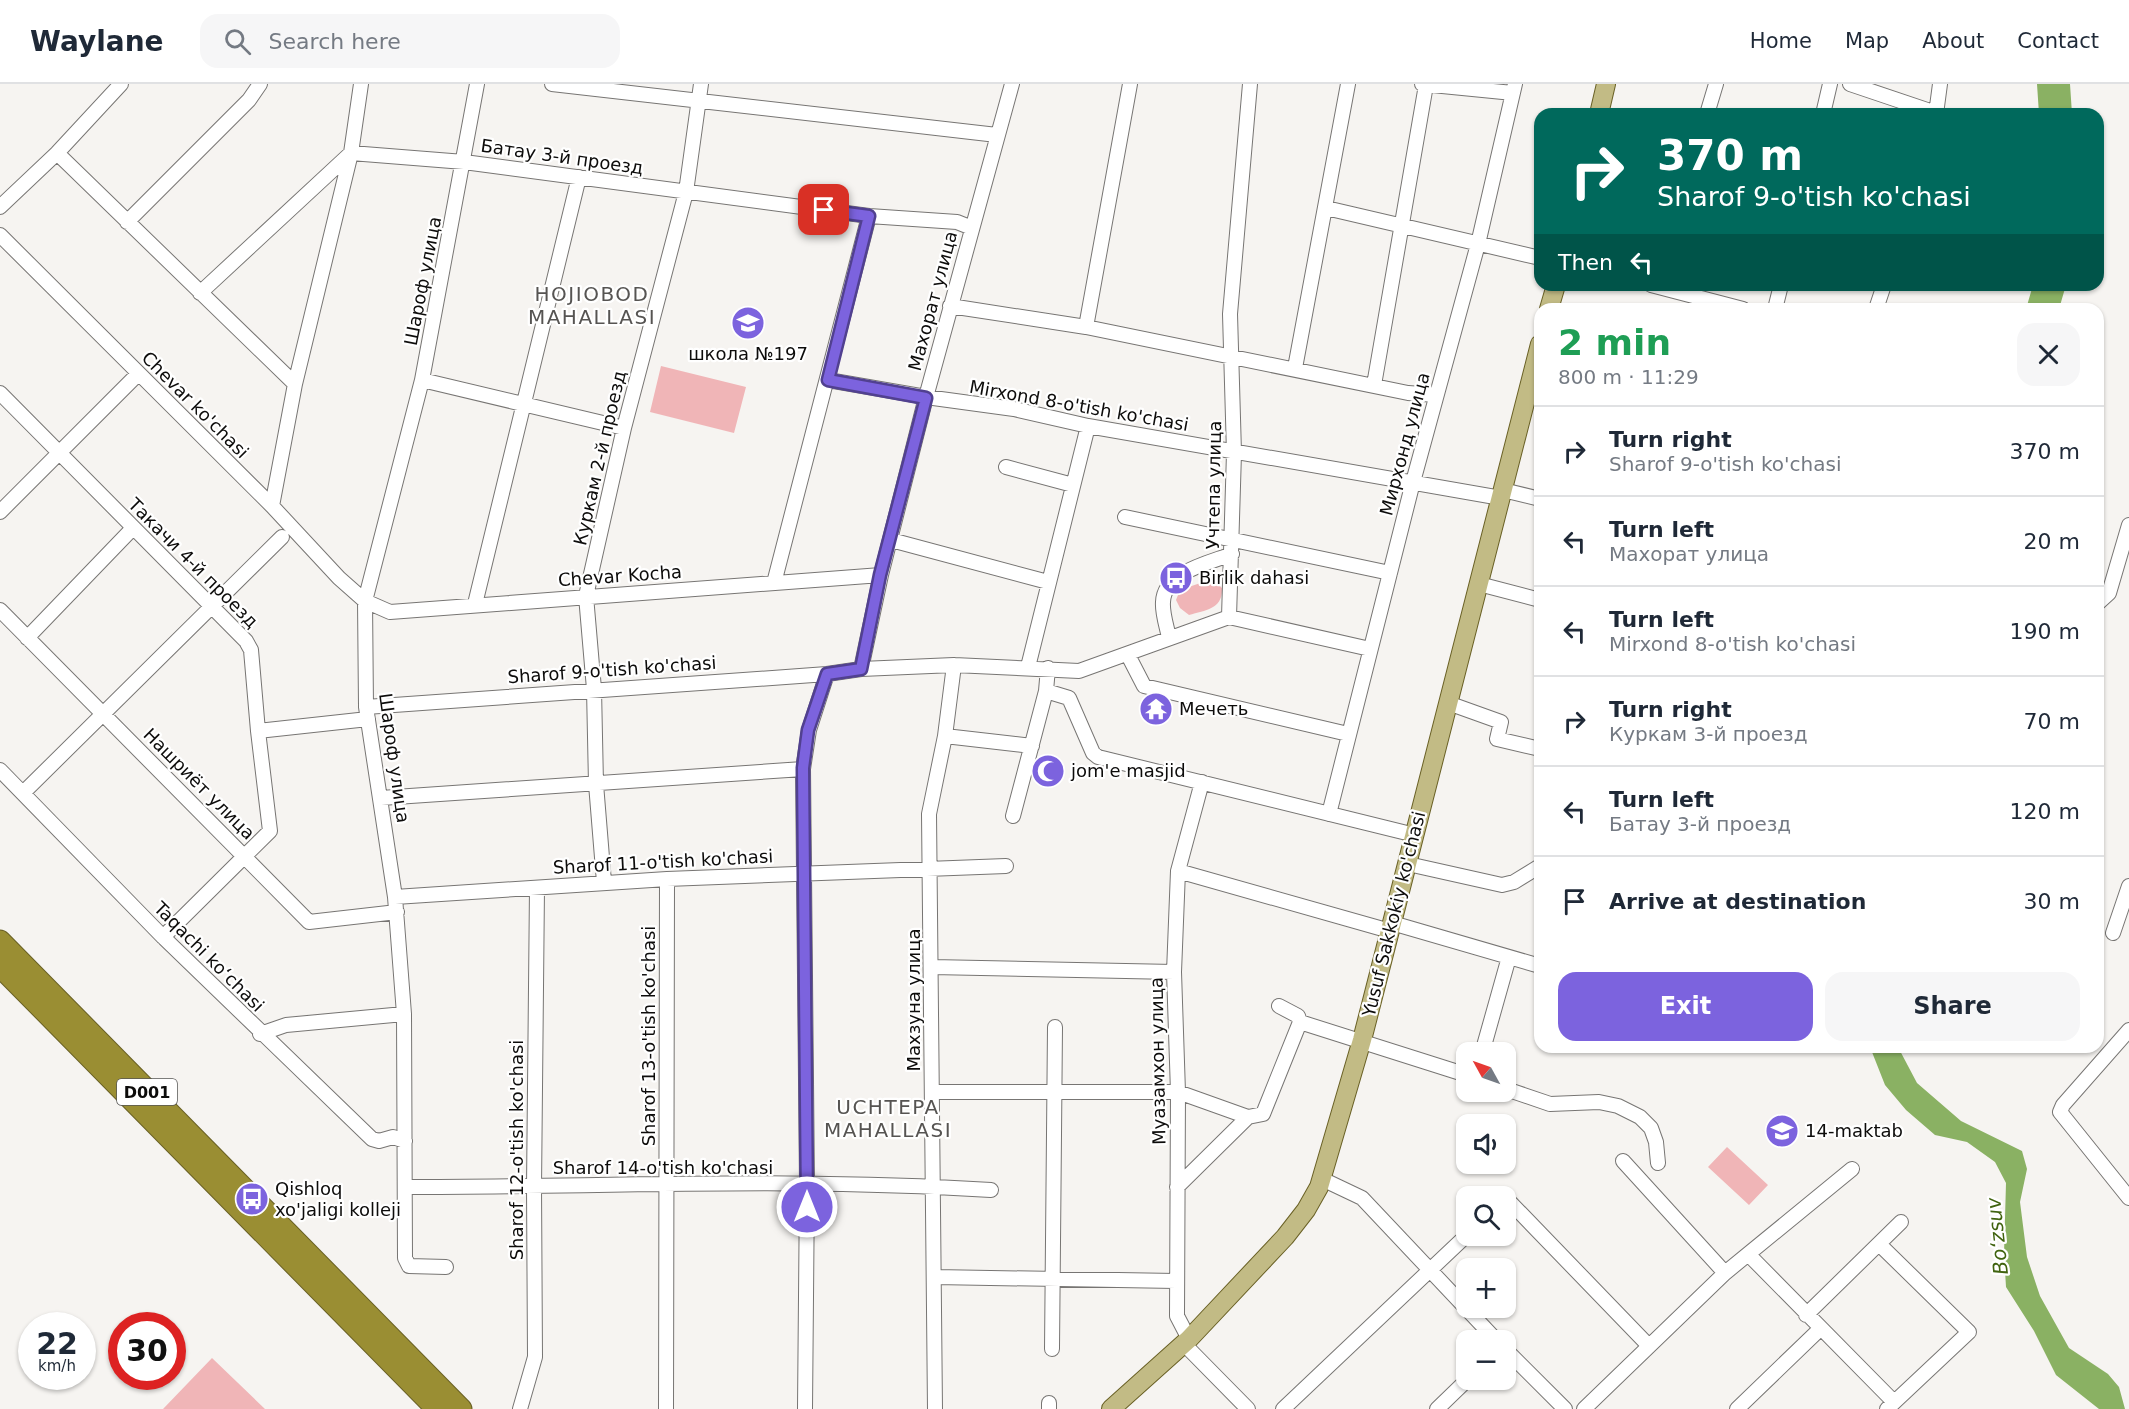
<!DOCTYPE html>
<meta charset="utf-8">
<style>
:root{--surface:#fff;--page:#f6f6f7;--text:#1f2937;--muted:#747a83;--line:#e0e1e3;--accent:#7c63de}
body{margin:0;font-family:"DejaVu Sans",sans-serif;background:var(--page);color:var(--text);height:100vh;display:flex;flex-direction:column;font-size:22px;white-space:nowrap}
*{box-sizing:border-box;margin:0}
p{font-size:20px;color:var(--muted)}
.icon{flex:none;width:33px;height:33px;fill:none;stroke:currentColor;stroke-width:2;stroke-linecap:round;stroke-linejoin:round}
.map{position:relative;flex:1;overflow:hidden}
.details{position:absolute;left:1534px;top:219px;width:570px;height:750px;display:flex;flex-direction:column;background:var(--surface);border-radius:18px;box-shadow:0 2px 4px #0004}
.details>*{flex:none}
.hud{position:absolute;left:1534px;top:24px;width:570px;height:183px;border-radius:18px;box-shadow:0 2px 4px #0004;background:#00695c;color:#fff;overflow:hidden}
.needle{width:39px;rotate:310deg}
.buttons{position:absolute;left:1456px;top:958px;display:grid;gap:12px}
.buttons a{display:grid;place-items:center;width:60px;height:60px;border-radius:12px;background:var(--surface);box-shadow:0 2px 4px #0004;font-size:30px}
.speed{position:absolute;left:18px;top:1228px;display:flex;gap:12px;font-size:30px;font-weight:700;text-align:center}
.speed>*{display:grid;place-content:center;width:78px;height:78px;border-radius:50%;background:var(--surface);box-shadow:0 2px 4px #0004;line-height:1}
.speed small{font-size:15px;font-weight:400}
.speed .limit{border:9px solid #d22;background:#fff;color:#111}
.pin{position:absolute;display:grid;place-items:center;width:51px;height:51px;color:#fff;margin:-26px;border-radius:12px;box-shadow:0 3px 9px #0006}
.me{position:absolute;width:66px;margin:-33px;rotate:0deg;stroke-linejoin:round;filter:drop-shadow(0 0 4px #0008)}
.turn{display:flex;align-items:center;gap:21px;height:126px;padding:0 24px;font-size:27px}
.turn .icon{width:78px;height:78px;stroke-width:2.5}
.turn b{display:block;font-size:42px;line-height:51px}
.then{display:flex;align-items:center;height:57px;padding:0 24px;background:#0003;gap:12px;font-size:22px}
.round{display:grid;place-items:center;flex:none;width:63px;height:63px;border-radius:18px;background:var(--page)}
.head{display:flex;align-items:center;justify-content:space-between;height:102px;padding:0 24px}
h1{font-size:36px;font-weight:600;line-height:45px;color:#1e9e55}
.action{display:flex;gap:12px;margin-top:auto;padding:12px 24px}
.action a{flex:1;height:69px;border-radius:18px;background:var(--accent);color:#fff;font-size:24px;font-weight:600;line-height:69px;text-align:center}
.action a+a{background:var(--page);color:var(--text)}
ul{padding:0;list-style:none}
li{display:flex;align-items:center;gap:18px;height:90px;padding:0 24px;border-top:2px solid var(--line)}
li div{flex:1}
li b{display:block;font-size:22px}
li em{font-style:normal}
header{display:flex;align-items:center;gap:36px;box-sizing:border-box;height:84px;padding:0 30px;background:var(--surface);border-bottom:2px solid var(--line)}
header strong{font-size:28px}
nav{display:flex;gap:33px;margin-inline-start:auto;font-size:21px}
.search{width:420px;height:54px;background:var(--page);display:flex;align-items:center;gap:15px;box-sizing:border-box;padding:0 21px;border-radius:18px;color:var(--muted);font-size:22px}
.map>svg:first-child{display:block}
.green{fill:#f0b5b7}
.water{fill:#8ab163}
.lines{fill:none;stroke-linecap:round;stroke-linejoin:round}
.minor-casing{stroke:#777573;stroke-width:16}
.major-casing{stroke:#696025;stroke-width:20}
.highway-casing{stroke:#696025;stroke-width:23}
.minor{stroke:#fff;stroke-width:14}
.major{stroke:#c2bb85;stroke-width:18}
.highway{stroke:#9a8e33;stroke-width:21}
.route-casing{stroke:#514090;stroke-width:15}
.route{stroke:#7c63de;stroke-width:10}
.labels{text-anchor:middle;stroke-width:4.5;stroke-linejoin:round;paint-order:stroke}
.shield{fill:#fff;stroke:#565554;stroke-width:1.5}
.shield-label{font-size:16px;font-weight:bold;fill:#0d0c0b}
.street-label{font-size:18px;fill:#0d0c0b;stroke:#fff}
.poi-label{font-size:18px;fill:#0d0c0b;stroke:#fff;text-anchor:start}
.neighbourhood-label{font-size:20px;letter-spacing:1.5px;fill:#565452;stroke:#fff}
.water-label{font-size:20px;font-style:italic;fill:#40630f;stroke:#fff}
</style>
<header>
<strong>Waylane</strong>
<div class="search"><svg class="icon" aria-label="search" viewBox="0 0 24 24"><circle cx="10" cy="10" r="6"/><path d="M15 15l6 6"/></svg>Search here</div>
<nav><a>Home</a><a>Map</a><a>About</a><a>Contact</a></nav>
</header>
<div class="map">
<svg width="2129" height="1325" viewBox="0 0 2129 1325">
<rect width="100%" height="100%" fill="#f6f4f1"/>
<!-- green -->
<path class="green" d="M661,282L746,303L734,349L650,328Z
M1212,495L1222,504C1223,525 1206,526 1189,531L1180,524L1176,516L1180,506Z
M1727,1063L1768,1101L1749,1121L1708,1083Z
M212,1274L265,1325H163Z"/>
<!-- water -->
<path class="water" d="M2037,0H2070L2072,30H2039Z
M2033,201H2066L2059,225H2026Z
M1870,963H1898L1917,999L1961,1037L2022,1067L2027,1085L2020,1118L2027,1173L2040,1212L2069,1264L2108,1290L2119,1303L2125,1325H2099L2056,1291L2034,1247L2006,1203L2004,1170L2006,1099L1995,1078L1967,1058L1935,1051L1906,1026L1885,1001Z"/>
<g class="lines">
<defs>
<path id="minor" d="M552,0L997,51
M1422,0L1513,9
M1850,0L1936,29
M1707,30L1716,0
M1823,30L1830,0
M1936,30L1940,0
M57,69L295,300
M0,123L57,69L121,0
M1326,124L1540,174
M127,138L249,16L260,0
M0,151L272,422L339,494L365,517L390,528L881,491
M1651,201L1743,225
M200,209L351,69L464,78L869,132L957,138L972,144
M950,222L1086,243L1408,309L1436,311
M1775,225L1781,201
M1876,225L1884,201
M1086,243L1130,0
M1295,284L1348,0
M422,296L624,344
M828,296L926,313L1014,325L1088,342L1501,414
M1374,301L1426,1
M0,309L246,557L251,566L258,647L270,747L163,853
M1006,383L1073,401
M1503,406L1540,415
M272,422L295,300L351,69L361,0
M0,428L138,290
M1125,433L1390,489
M891,456L1048,498
M774,499L869,132
M1479,500L1540,516
M2098,519L2109,509L2129,441
M475,520L579,93
M0,526L309,838L397,828
M1229,533L1234,369L1230,230L1250,0
M1229,533L1370,565
M27,554L133,444
M1169,554C1167,543 1162,529 1163,518C1164,488 1209,479 1232,470
M1128,571L1144,602L1348,650
M1028,583L1088,342
M861,585L881,491L926,313L1012,0
M1046,607L1069,614L1093,669L1098,673L1415,751
M1448,619L1501,638L1497,655L1540,665
M366,623L827,590L861,585L954,581L1079,587L1229,533
M258,647L368,635
M945,652L1032,662
M0,686L163,853L372,1055L379,1057L393,1053L405,1057
M23,709L282,453
M381,714L803,685
M1329,730L1413,398L1478,160L1515,0
M1013,732L1046,607L1048,584
M1408,780L1502,801L1514,798L1540,782
M1178,787L1390,847
M604,798L596,700L594,605L586,512L624,344L686,108L701,0
M395,813L667,795L1006,782
M1392,839L1540,882
M2113,849L2129,802
M932,883L1174,888
M1279,922L1298,932L1300,938L1467,991
M2129,946L2063,1021L2060,1028L2129,1114
M260,950L286,941L404,930
M1482,969L1509,873
M1506,1005L1550,1020L1599,1018L1618,1022L1640,1033L1651,1044L1656,1058L1658,1079
M933,1008H1178L1248,1033
M1623,1077L1725,1189
M1322,1095L1362,1114L1497,1257
M407,1103C601,1103 797,1093 991,1106
M1177,1103L1248,1033L1263,1030L1300,938
M1506,1114L1649,1262
M1879,1160L1969,1248L1887,1325
M1749,1171L1894,1318
M446,1183L409,1182L405,1174L404,930L395,813L366,623L365,517L422,296L477,0
M935,1193L1176,1197
M1806,1231L1901,1138
M1189,1255L1177,1232L1178,1008L1174,888L1178,787L1202,698
M1184,1260L1248,1325
M1052,1265L1055,943
M1506,1266L1565,1325
M1049,1319V1325
M520,1325L535,1273L534,1103L537,804
M666,1325L667,795
M805,1325L807,1101L803,685L809,646L827,590
M935,1325L929,730L945,652L954,581
M1283,1325L1467,1151
M1437,1325L1467,1296
M1584,1325L1725,1189L1852,1085
M1737,1325L1820,1245"/>
<path id="major" d="M1599,30L1606,0
M1549,225L1556,201
M1111,1325L1189,1255L1285,1153L1306,1126L1319,1103L1362,956L1540,260"/>
<path id="highway" d="M0,857L461,1325
M0,882L437,1325"/>
</defs>
<!-- minor casing -->
<use href="#minor" class="minor-casing"/>
<!-- major casing -->
<use href="#major" class="major-casing"/>
<!-- highway casing -->
<use href="#highway" class="highway-casing"/>
<!-- minor -->
<use href="#minor" class="minor"/>
<!-- major -->
<use href="#major" class="major"/>
<!-- highway -->
<use href="#highway" class="highway"/>
</g>
<g class="lines">
<defs>
<path id="route" d="M807,1123L803,684L808,646L827,590L861,585L880,491L926,314L828,296L869,132L824,126"/>
</defs>
<!-- route casing -->
<use href="#route" class="route-casing"/>
<!-- route -->
<use href="#route" class="route"/>
</g>
<!-- icons -->
<defs>
<symbol id="school-disc" viewBox="-11 -11 22 22"><circle r="9.5" fill="#7c63de" stroke="#fff"/><path d="M0-5L7-2L0 1L-7-2ZM-4 1L0 2.5L4 1V4Q0 6-4 4Z" fill="#fff"/></symbol>
<symbol id="bus-disc" viewBox="-11 -11 22 22"><circle r="9.5" fill="#7c63de" stroke="#fff"/><path d="M-5-6H5V4H4V6H2V4H-2V6H-4V4H-5ZM-3.5-4V0h7V-4ZM-3.5 1.2v1.5H-2V1.2ZM2 1.2v1.5H3.5V1.2Z" fill="#fff"/></symbol>
<symbol id="temple-disc" viewBox="-11 -11 22 22"><circle r="9.5" fill="#7c63de" stroke="#fff"/><path d="M0-6L5-2H3V0L6.5 2.5H4V6H1.5V3h-3V6H-4V2.5H-6.5L-3 0V-2H-5Z" fill="#fff"/></symbol>
<symbol id="mosque-disc" viewBox="-11 -11 22 22"><circle r="9.5" fill="#7c63de" stroke="#fff"/><path d="M3.5-4.9A6 6 0 1 0 3.5 4.9A5 5 0 1 1 3.5-4.9Z" fill="#fff"/></symbol>
</defs>
<g fill-rule="evenodd">
<use href="#school-disc" x="729" y="220" width="38" height="38"/>
<use href="#bus-disc" x="1157" y="475" width="38" height="38"/>
<use href="#temple-disc" x="1137" y="606" width="38" height="38"/>
<use href="#mosque-disc" x="1029" y="668" width="38" height="38"/>
<use href="#school-disc" x="1763" y="1028" width="38" height="38"/>
<use href="#bus-disc" x="233" y="1096" width="38" height="38"/>
</g>
<g class="labels">
<!-- shield labels -->
<rect class="shield" x="117" y="995" width="60" height="26" rx="4.5"/>
<g class="shield-label">
<text x="147" y="1014">D001</text>
</g>
<!-- street labels -->
<g class="street-label">
<text transform="translate(562 73) rotate(8)" y="6">Батау 3-й проезд</text>
<text transform="translate(423 197) rotate(-79)" y="6">Шароф улица</text>
<text transform="translate(933 217) rotate(-75)" y="6">Махорат улица</text>
<text transform="translate(195 321) rotate(45)" y="6">Chevar ko'chasi</text>
<text transform="translate(1079 322) rotate(10)" y="6">Mirxond 8-o'tish ko'chasi</text>
<text transform="translate(1405 360) rotate(-75)" y="6">Мирхонд улица</text>
<text transform="translate(600 374) rotate(-77)" y="6">Куркам 2-й проезд</text>
<text transform="translate(1214 401) rotate(-89)" y="6">Учтепа улица</text>
<text transform="translate(193 479) rotate(45)" y="6">Такачи 4-й проезд</text>
<text transform="translate(620 492) rotate(-4)" y="6">Chevar Kocha</text>
<text transform="translate(612 586) rotate(-4)" y="6">Sharof 9-o'tish ko'chasi</text>
<text transform="translate(394 674) rotate(82)" y="6">Шароф улица</text>
<text transform="translate(199 700) rotate(45)" y="6">Нашриёт улица</text>
<text transform="translate(663 778) rotate(-3)" y="6">Sharof 11-o'tish ko'chasi</text>
<text transform="translate(1394 830) rotate(-76)" y="6">Yusuf Sakkokiy ko'chasi</text>
<text transform="translate(209 873) rotate(45)" y="6">Taqachi koʻchasi</text>
<text transform="translate(914 916) rotate(-90)" y="6">Махзуна улица</text>
<text transform="translate(649 952) rotate(-90)" y="6">Sharof 13-o'tish ko'chasi</text>
<text transform="translate(1158 977) rotate(-91)" y="6">Муазамхон улица</text>
<text transform="translate(517 1066) rotate(-90)" y="6">Sharof 12-o'tish ko'chasi</text>
<text x="663" y="1090">Sharof 14-o'tish ko'chasi</text>
</g>
<!-- poi labels -->
<g class="poi-label">
<text x="748" y="276" text-anchor="middle">школа №197</text>
<text x="1199" y="500">Birlik dahasi</text>
<text x="1179" y="631">Мечеть</text>
<text x="1071" y="693">jom'e masjid</text>
<text x="1805" y="1053">14-maktab</text>
<text x="275" y="1111">Qishloq<tspan x="275" dy="21">xo'jaligi kolleji</tspan></text>
</g>
<!-- neighbourhood labels -->
<g class="neighbourhood-label">
<text x="592" y="217">HOJIOBOD<tspan x="592" dy="23">MAHALLASI</tspan></text>
<text x="888" y="1030">UCHTEPA<tspan x="888" dy="23">MAHALLASI</tspan></text>
</g>
<!-- water labels -->
<g class="water-label">
<text transform="translate(1997 1152) rotate(-96)" y="7">Boʻzsuv</text>
</g>
</g>
</svg>
<div class="buttons">
<a><svg class="needle" viewBox="-14 -14 28 28"><path d="M0-13l5 13h-10z" fill="#e53935"/><path d="M0 13l5-13h-10z" fill="#747a83"/></svg></a>
<a><svg class="icon" aria-label="sound" viewBox="0 0 24 24"><path d="M4 9h4l5-4v14l-5-4H4zM17 9q2 3 0 6"/></svg></a>
<a><svg class="icon" aria-label="search" viewBox="0 0 24 24"><circle cx="10" cy="10" r="6"/><path d="M15 15l6 6"/></svg></a>
<a>+</a>
<a>−</a>
</div>
<div class="speed"><div>22<small>km/h</small></div><div class="limit">30</div></div>
<div class="pin" style="left:824px;top:126px;background:#d93025"><svg class="icon" aria-label="arrive" viewBox="0 0 24 24"><path d="M6 21V4h12l-3 4 3 4H6"/></svg></div>
<svg class="me" style="left:807px;top:1123px" viewBox="-20 -20 40 40"><circle r="17" fill="#7c63de" stroke="#fff" stroke-width="3"/><path d="M0-11L8 9 0 5-8 9z" fill="#fff"/></svg>
<div class="hud">
<div class="turn"><svg class="icon" aria-label="right" viewBox="0 0 24 24"><path d="M7 20v-9h11M14 6l5 5-5 5"/></svg><div><b>370 m</b>Sharof 9-o'tish ko'chasi</div></div>
<div class="then">Then<svg class="icon" aria-label="left" viewBox="0 0 24 24"><path d="M17 20v-9H6M10 6l-5 5 5 5"/></svg></div>
</div>
<section class="details">
<div class="head"><div><h1>2 min</h1><p>800 m · 11:29</p></div><a class="round"><svg class="icon" aria-label="close" viewBox="0 0 24 24"><path d="M6 6l12 12M18 6L6 18"/></svg></a></div>
<ul>
<li><svg class="icon" aria-label="right" viewBox="0 0 24 24"><path d="M7 20v-9h11M14 6l5 5-5 5"/></svg><div><b>Turn right</b><p>Sharof 9-o'tish ko'chasi</p></div><em>370 m</em></li>
<li><svg class="icon" aria-label="left" viewBox="0 0 24 24"><path d="M17 20v-9H6M10 6l-5 5 5 5"/></svg><div><b>Turn left</b><p>Махорат улица</p></div><em>20 m</em></li>
<li><svg class="icon" aria-label="left" viewBox="0 0 24 24"><path d="M17 20v-9H6M10 6l-5 5 5 5"/></svg><div><b>Turn left</b><p>Mirxond 8-o'tish ko'chasi</p></div><em>190 m</em></li>
<li><svg class="icon" aria-label="right" viewBox="0 0 24 24"><path d="M7 20v-9h11M14 6l5 5-5 5"/></svg><div><b>Turn right</b><p>Куркам 3-й проезд</p></div><em>70 m</em></li>
<li><svg class="icon" aria-label="left" viewBox="0 0 24 24"><path d="M17 20v-9H6M10 6l-5 5 5 5"/></svg><div><b>Turn left</b><p>Батау 3-й проезд</p></div><em>120 m</em></li>
<li><svg class="icon" aria-label="arrive" viewBox="0 0 24 24"><path d="M6 21V4h12l-3 4 3 4H6"/></svg><div><b>Arrive at destination</b></div><em>30 m</em></li>
</ul>
<div class="action"><a>Exit</a><a>Share</a></div>
</section>
</div>
